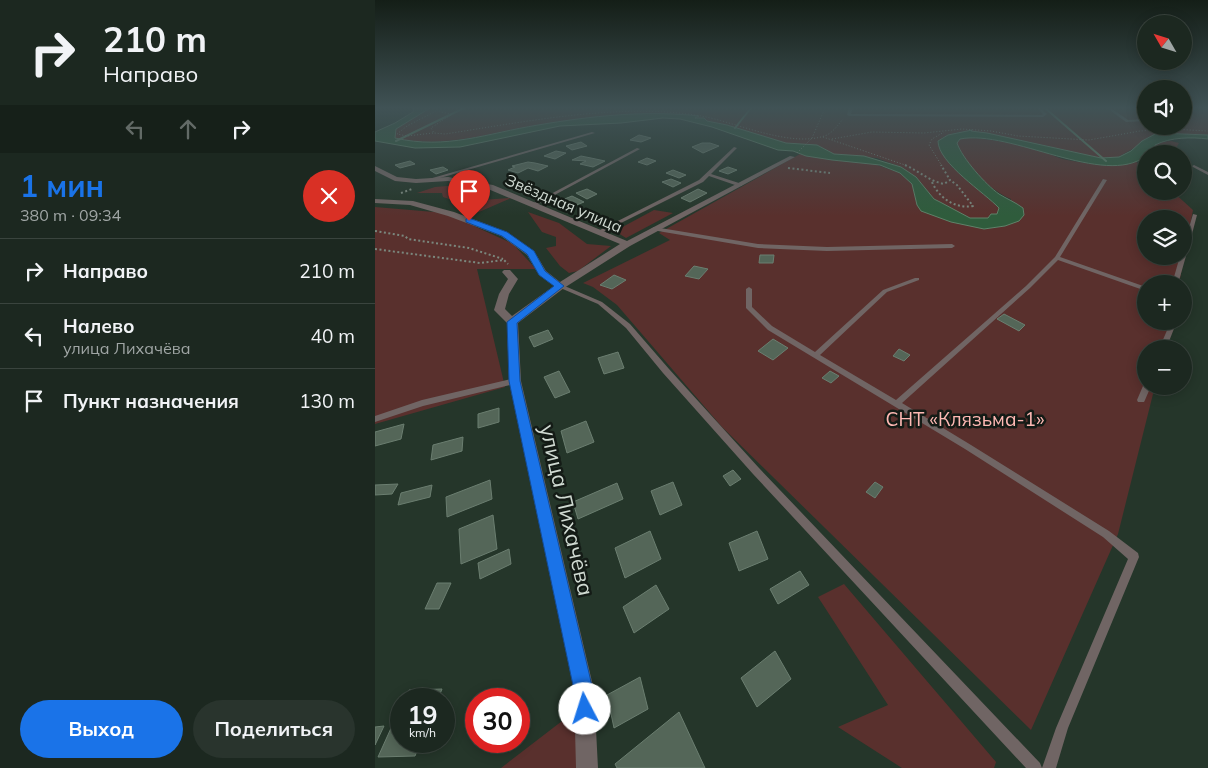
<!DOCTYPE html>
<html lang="ru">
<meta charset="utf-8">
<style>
:root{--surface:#1c2820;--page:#29342d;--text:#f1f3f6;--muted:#a0a6a5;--line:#3a443e;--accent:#1a73e8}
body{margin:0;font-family:Mulish,sans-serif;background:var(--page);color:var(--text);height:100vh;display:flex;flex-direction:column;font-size:19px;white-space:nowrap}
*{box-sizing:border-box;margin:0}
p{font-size:16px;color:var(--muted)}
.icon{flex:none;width:28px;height:28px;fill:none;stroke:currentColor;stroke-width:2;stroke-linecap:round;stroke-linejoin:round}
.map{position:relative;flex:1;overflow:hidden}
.panel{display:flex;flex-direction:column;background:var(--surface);width:375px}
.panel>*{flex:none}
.guide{background:#1c2820;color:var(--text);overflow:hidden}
.needle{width:32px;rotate:309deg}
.controls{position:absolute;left:762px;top:15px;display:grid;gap:10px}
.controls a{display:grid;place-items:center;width:55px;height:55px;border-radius:50%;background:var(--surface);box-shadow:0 2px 12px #0003,0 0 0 1px var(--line);font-size:25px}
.speed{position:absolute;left:15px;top:688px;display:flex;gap:10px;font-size:25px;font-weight:700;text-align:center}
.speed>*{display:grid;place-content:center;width:65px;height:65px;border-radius:50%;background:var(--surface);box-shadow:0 2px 12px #0003,0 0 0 1px var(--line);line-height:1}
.speed small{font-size:12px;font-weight:400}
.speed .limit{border:8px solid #d22;background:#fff;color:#111}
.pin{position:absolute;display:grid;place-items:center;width:42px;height:42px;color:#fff;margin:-51px -21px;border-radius:50% 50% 50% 0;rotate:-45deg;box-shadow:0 0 5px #0007}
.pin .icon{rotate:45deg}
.me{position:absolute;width:55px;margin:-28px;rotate:355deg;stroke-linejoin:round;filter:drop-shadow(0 0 4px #0008)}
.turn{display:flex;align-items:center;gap:18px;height:105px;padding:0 20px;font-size:22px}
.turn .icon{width:65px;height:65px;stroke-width:2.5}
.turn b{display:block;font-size:35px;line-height:42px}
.lanes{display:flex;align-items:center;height:48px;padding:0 20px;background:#0003;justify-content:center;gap:25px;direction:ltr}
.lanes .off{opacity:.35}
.round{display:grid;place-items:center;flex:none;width:52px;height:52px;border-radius:26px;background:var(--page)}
.headline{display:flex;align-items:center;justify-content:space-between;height:85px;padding:0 20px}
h1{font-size:30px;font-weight:700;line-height:38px;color:var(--accent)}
.action{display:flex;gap:10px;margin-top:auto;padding:10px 20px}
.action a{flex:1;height:58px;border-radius:30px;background:var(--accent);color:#fff;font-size:20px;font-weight:700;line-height:58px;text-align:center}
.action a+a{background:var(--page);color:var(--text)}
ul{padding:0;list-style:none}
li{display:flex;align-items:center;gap:15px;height:65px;padding:0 20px;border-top:1px solid var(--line)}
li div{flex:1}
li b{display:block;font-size:19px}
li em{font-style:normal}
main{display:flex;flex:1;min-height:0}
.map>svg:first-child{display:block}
.green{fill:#59302d;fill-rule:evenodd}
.water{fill:#2f5c3c;stroke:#5f8269}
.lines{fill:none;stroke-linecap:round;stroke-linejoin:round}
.stream{stroke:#5f8269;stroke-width:2}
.building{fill:#546658;stroke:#6b7e70}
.path-far1{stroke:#7b887e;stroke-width:1;stroke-dasharray:1 2;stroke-linecap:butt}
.path{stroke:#7b887e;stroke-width:2;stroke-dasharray:2 2.5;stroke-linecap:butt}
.lane{fill:#706564;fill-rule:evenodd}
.street{fill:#706564;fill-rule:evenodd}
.route{fill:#1a73e8;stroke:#114b97}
.labels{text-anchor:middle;stroke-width:5;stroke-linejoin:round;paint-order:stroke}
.far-street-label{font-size:16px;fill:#d0dad2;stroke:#141b16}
.park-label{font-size:19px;fill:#ffb9b4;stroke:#141b16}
.near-street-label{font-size:22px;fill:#d0dad2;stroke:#141b16}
</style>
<main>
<section class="panel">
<div class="guide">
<div class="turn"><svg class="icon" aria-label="right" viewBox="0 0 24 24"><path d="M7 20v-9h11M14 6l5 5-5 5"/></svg><div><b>210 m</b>Направо</div></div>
<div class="lanes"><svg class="icon off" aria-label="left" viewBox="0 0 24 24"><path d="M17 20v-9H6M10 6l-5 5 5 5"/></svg><svg class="icon off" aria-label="ahead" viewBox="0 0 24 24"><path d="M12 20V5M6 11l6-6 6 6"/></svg><svg class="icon" aria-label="right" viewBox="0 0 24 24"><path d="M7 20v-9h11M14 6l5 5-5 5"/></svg></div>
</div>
<div class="headline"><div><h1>1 мин</h1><p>380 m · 09:34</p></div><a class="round" style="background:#d93025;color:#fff"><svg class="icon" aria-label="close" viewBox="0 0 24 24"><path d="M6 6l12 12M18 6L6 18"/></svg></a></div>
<ul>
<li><svg class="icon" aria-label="right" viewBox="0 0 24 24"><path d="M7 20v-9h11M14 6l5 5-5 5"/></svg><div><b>Направо</b></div><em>210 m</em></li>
<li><svg class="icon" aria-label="left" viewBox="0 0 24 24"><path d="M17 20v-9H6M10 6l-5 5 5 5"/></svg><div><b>Налево</b><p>улица Лихачёва</p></div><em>40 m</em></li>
<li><svg class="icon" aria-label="arrive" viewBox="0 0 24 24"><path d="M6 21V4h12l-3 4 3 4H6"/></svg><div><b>Пункт назначения</b></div><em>130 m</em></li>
</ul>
<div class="action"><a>Выход</a><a>Поделиться</a></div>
</section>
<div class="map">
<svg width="833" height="768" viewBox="0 0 833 768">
<rect width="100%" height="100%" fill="#25362a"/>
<!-- green -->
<path class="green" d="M55,108H771V126H809V108H833V135L786,133L743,157L726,158L646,140L600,133C591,130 578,132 567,138L576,166L625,208L622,214L613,218H595L584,213L559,199L541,177L526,167L502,158L459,154L442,145L411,143L352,125L319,118L322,116C270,110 215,116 162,125C113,133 70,149 19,138L21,129Z
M593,138C619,139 645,144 669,152C675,154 681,157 687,159C710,164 736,167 760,161L771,170V191H797L818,210L804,284H771V321H796L789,349H771V386H780L743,534L656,730L347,427L242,305L218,287L208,283L295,240L284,233L425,154L457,160L499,164L525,173L537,184L542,205L609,229L630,226L636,199C615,190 590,166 582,143L585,139ZM771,219H809V256H771Z
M796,141L804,143L800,150L777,154L773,151L781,149L780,145L786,142Z
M85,185L104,189L106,200L136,198L104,212H99V207L68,197L67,193H42L60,187Z
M0,207L83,214L101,227L138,244L161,269H102L130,387L0,424Z
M279,210L298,213L251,238L240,231Z
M153,212L184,223L212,244L236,246L203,271L194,273L185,266L171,248L181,246V237L167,232Z
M469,584L621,762L619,768H527L463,727L513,705L443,597Z
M204,708L205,768H126Z"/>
<!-- water -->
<path class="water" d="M39,108H55L21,129L20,138C71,150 113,133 163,125C216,116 271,110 324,116L320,118H329L332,121L352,125L411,143L442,145L459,154L489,156L526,167L541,177L559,199L565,202L595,218H613L616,214H622L624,208C610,193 563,163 563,141L573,135L597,130L596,131L612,133L726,158L744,157L756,151L767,141L782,133L833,135V139C816,137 796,137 780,145L781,149L774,151L777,154H771V156C729,188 636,129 585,139L582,143C587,158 611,185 624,194C632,199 640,202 648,208L649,215L644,221L630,226L609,229L576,222L546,211L542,205L537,184L525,173L505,165L457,160L431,156L418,151L403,150L337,127L305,119L288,118L246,123L185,126L85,147L40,148L0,141V132L20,123L38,112Z"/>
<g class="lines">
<!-- stream -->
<path class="stream" d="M670,108L731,161
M360,128L376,108
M21,141L89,108"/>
</g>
<!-- building -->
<path class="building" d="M264,135L276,138L266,142L255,140Z
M206,142L212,146L197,150L191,146Z
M327,143H335L344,146L328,153L317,147Z
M181,151L191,153L180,159L169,156Z
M206,156L216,158L230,161L218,167L205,164L211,161L197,160Z
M272,158L281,161L272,165L263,162Z
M35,161L40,164L25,168L20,165Z
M153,162L160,163L173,166L163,171L153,168L143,173L133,170L140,167L137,166Z
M68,167L73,170L61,174L55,170Z
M353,167L362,170L353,174L344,171Z
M298,170L311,175L304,178L291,173Z
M296,179L306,183L298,187L287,182Z
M150,184L163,188L152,193L139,189Z
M212,189L222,194L212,199L201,193Z
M323,189L332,193L315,202L306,198Z
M197,196L209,202L194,208L182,202Z
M385,255H399L398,263H384Z
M319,266L333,269L324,279L310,276Z
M239,275L251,280L237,289L225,285Z
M629,314L650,325L644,331L622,319Z
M173,330L178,339L159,347L154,337Z
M398,339L413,348L398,360L383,351Z
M524,349L535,355L529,361L518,356Z
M243,352L249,368L229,374L223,358Z
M184,371L195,392L180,398L169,377Z
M455,371L464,376L456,383L447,378Z
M124,408V422L103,428V414Z
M211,421L219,442L192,453L186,431Z
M29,424L26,439L0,446V432Z
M88,437L87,451L56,460L58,445Z
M358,470L366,479L355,486L348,476Z
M115,480L117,499L72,517L71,497Z
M298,482L307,505L285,515L276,491Z
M500,482L508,487L500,498L491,492Z
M242,483L248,499L203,519L198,502Z
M23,484L17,494L0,495V485Z
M57,485L55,497L23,505L26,493Z
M118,515L122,549L86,564L84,529Z
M275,531L286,559L250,578L240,548Z
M382,531L393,559L364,571L354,543Z
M134,549L136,564L105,579L103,563Z
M425,571L434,585L403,604L395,589Z
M62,583H76L64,609H50Z
M281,585L294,609L259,633L248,607Z
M400,651L416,679L382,707L366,678Z
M265,677L273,709L239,728L232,695Z
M67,689L63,699H30L34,690Z
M26,706V741H46L40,756L3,757Z
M304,712L330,768H242L240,764Z
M9,726L0,745V727Z"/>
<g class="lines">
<!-- path-far1 -->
<path class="path-far1" d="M59,108L66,112L77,114L56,128L59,133L70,134C149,122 247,102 326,116C361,122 417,149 452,135C459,131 463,125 468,119
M827,108L833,111
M58,133L32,136L22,134L32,126L61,111
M448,137L533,166
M457,139L497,132L549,133L587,129L616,131L643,136L714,140L765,131L797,129L833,131
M422,153L437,138L450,108
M567,166L554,145L557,139L569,132"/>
<!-- path -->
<path class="path" d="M530,165C544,171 554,181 569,184L575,180L566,165
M413,168L455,173
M557,182C564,198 580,209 598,206L582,185L575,180
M26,193L37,189
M0,231L30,236L33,239L94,248L128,259
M0,249L105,263L129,260L133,264"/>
<!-- lane -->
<path class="lane" d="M474,108H478L476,114L667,115L668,114L662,108H665L672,114L668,117L474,116L472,115Z
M732,108H736L753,120L771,119V121L751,122Z
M217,132L220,133L58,180L54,179Z
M359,147L362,148L336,174L367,184V186H363L334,176L328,182L226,233L221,232L324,180Z
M262,148L265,149L161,205L157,204Z
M819,165L833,172V175L818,167L817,166Z
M728,179L732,180L685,257L771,287V291L683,260L655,288L527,403L596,445L734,531L763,553L764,557L693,728L681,768H667L681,728L753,559L728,537L590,449L393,330L371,308V289L374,287L377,289V307L397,326L440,352L508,290L540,278H544V280L512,292L445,355L521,400L651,286L680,257Z
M818,214L822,215L812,253L809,255L811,256L803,284H797L805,256H809V245Z
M279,227L383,244L452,247L577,244L580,246L577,248L452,251L383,248L277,230L276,229Z
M185,284L227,302L255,324L294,369L384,468L665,763L667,768H651L378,474L288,373L251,328L223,304L183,287V285Z
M796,321H802L791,349H784Z
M140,378L143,379L144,381L143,383L48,406L0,422V416L47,400Z
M771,383V386H776L770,400L769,402H763L762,400L768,386Z"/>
<!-- street -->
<path class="street" d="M415,156L420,157L255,246L189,288L143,323L146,381L219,690L223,768H201L199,690L134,381L132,323L119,310L124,294L133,279L127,272L129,270H135L143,279L134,294L130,309L137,316L179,286L164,275L152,255L126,236L73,216L35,205L0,203V199L38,201L79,212L132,232L159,251L171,271L185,282L245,244L113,189L73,181L41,183L20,181L0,171V166L22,177L41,179L73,177L118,185L252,241Z"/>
</g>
<!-- sky -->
<linearGradient id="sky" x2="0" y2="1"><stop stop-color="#141e17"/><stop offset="0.5" stop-color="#405255"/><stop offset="1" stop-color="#405255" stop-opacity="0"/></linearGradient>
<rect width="833" height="216" fill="url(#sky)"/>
<!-- route -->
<path class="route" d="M94,218L132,232L159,251L170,271L189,286L142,323L145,381L218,690L219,709L216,716L210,719L203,716L200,709L199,690L134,381L132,322L179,286L164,275L152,254L127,236L91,222V219Z"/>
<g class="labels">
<!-- far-street labels -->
<g class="far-street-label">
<text transform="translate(189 203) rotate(23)" y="6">Звёздная улица</text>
</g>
<!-- park labels -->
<g class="park-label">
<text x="590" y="426">СНТ «Клязьма-1»</text>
</g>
<!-- near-street labels -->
<g class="near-street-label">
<text transform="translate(192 510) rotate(77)" y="8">улица Лихачёва</text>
</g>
</g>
</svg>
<div class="controls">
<a><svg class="needle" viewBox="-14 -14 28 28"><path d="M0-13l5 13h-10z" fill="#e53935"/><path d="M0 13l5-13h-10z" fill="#a0a6a5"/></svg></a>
<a><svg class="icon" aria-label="sound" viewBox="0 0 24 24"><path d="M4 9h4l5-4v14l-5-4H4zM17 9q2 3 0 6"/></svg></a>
<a><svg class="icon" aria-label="search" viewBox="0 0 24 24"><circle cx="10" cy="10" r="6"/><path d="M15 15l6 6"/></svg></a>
<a><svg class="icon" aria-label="layers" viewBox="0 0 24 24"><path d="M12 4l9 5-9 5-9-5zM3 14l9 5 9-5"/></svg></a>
<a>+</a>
<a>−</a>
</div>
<div class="speed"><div>19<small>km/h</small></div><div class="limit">30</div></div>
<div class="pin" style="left:94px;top:221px;background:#d93025"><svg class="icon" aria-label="arrive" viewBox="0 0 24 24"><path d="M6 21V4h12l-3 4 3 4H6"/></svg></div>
<svg class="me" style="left:210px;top:709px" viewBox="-20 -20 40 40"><circle r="19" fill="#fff"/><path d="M0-13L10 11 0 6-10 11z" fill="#1a73e8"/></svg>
</div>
</main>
